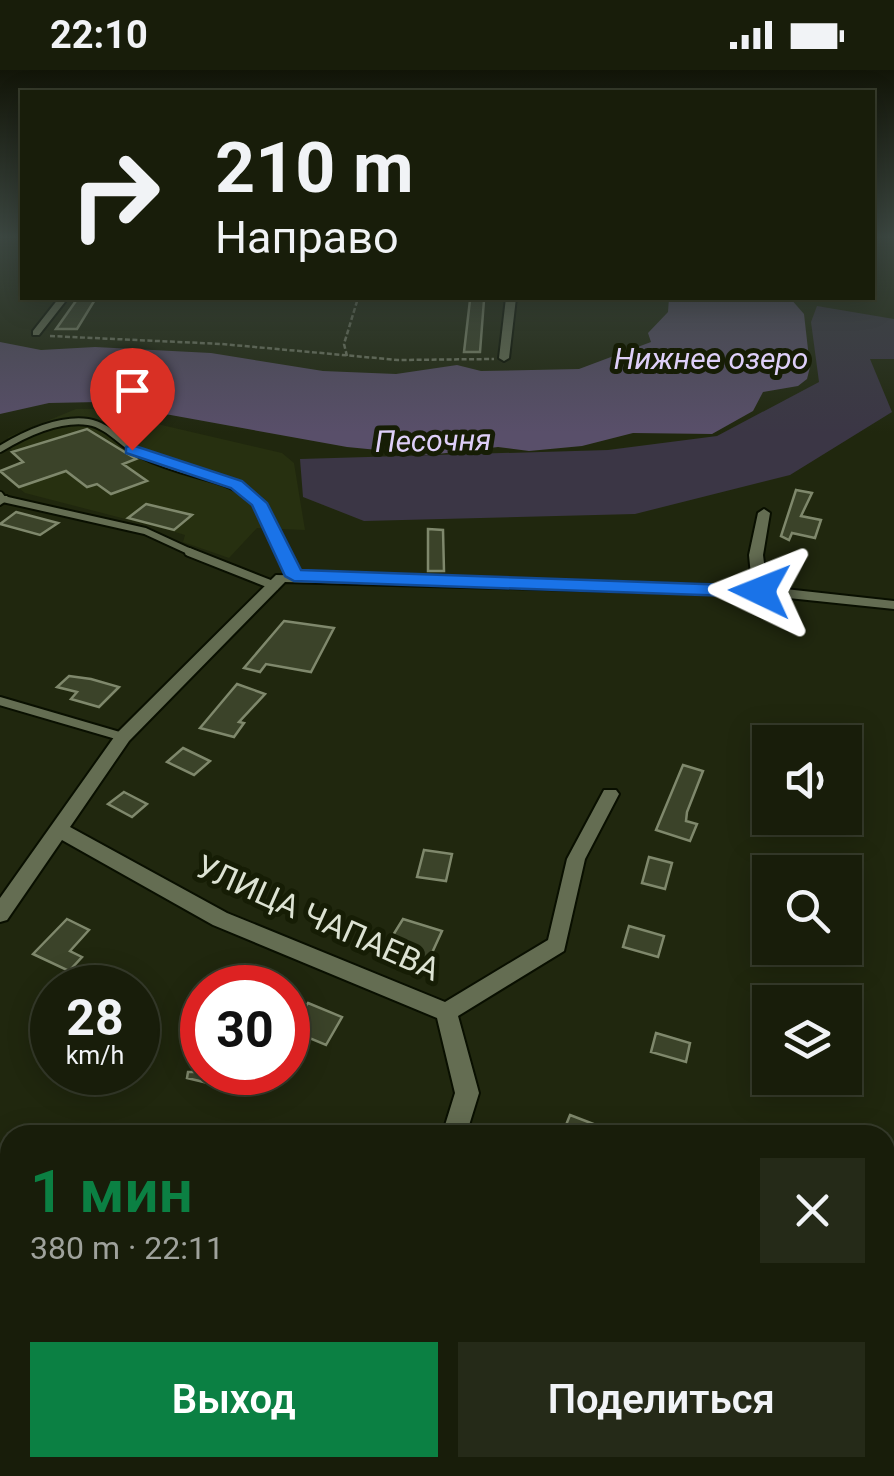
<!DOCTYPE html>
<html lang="ru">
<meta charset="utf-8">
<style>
:root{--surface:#181d0a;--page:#252a18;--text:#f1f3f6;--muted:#9fa29c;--line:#363b2b;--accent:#0b8043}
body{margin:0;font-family:Roboto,sans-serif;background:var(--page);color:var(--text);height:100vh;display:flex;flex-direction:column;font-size:38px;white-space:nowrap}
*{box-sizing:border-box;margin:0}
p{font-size:32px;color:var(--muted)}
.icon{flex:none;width:55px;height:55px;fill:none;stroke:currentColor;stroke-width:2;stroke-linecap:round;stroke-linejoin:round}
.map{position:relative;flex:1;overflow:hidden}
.sheet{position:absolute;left:0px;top:1055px;width:895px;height:352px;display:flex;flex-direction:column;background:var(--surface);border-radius:30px 30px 0 0;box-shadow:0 5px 25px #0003,0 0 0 2px var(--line)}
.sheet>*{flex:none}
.banner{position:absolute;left:20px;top:20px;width:855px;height:210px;border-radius:0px;box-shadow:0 5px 25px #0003,0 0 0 2px var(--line);background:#181d0a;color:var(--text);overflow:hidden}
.controls{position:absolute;left:752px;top:655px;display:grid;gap:20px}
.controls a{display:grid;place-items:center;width:110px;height:110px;border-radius:0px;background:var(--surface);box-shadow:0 5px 25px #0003,0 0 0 2px var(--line);font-size:50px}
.speed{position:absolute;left:30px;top:895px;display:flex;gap:20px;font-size:50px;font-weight:700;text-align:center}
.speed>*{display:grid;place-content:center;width:130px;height:130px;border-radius:50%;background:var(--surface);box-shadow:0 5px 25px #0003,0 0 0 2px var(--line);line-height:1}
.speed small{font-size:25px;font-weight:400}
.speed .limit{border:15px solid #d22;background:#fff;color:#111}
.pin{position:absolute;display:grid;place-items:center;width:85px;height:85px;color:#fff;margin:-102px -42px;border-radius:50% 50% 50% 0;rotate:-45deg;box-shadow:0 0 10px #0007}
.pin .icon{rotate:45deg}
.me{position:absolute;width:110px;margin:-55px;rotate:272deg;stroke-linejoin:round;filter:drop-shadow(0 0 8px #0008)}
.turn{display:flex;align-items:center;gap:35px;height:210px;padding:0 30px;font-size:45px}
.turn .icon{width:130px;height:130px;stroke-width:2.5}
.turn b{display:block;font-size:70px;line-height:85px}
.round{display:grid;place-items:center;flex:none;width:105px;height:105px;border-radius:0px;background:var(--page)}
.headline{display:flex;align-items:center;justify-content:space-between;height:170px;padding:0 30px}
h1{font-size:60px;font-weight:600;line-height:75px;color:var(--accent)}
.primary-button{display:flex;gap:20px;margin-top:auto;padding:20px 30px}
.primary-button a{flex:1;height:115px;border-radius:0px;background:var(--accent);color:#fff;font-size:40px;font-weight:600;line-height:115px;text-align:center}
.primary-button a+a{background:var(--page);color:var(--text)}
.status{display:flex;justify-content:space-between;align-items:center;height:70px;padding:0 50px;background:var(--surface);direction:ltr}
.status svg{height:28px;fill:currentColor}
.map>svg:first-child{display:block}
.built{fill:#273010}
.green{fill:#3b3645}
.water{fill:#594f6a}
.building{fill:#3b4329;stroke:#7f886c;stroke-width:2.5}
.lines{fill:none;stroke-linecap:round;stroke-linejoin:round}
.lane-far1-casing{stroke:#090f00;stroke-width:10}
.lane-casing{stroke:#090f00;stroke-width:12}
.street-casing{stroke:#090f00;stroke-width:4}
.path{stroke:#727964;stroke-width:2.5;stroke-dasharray:5 2.5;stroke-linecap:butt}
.lane-far1{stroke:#646d52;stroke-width:6}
.lane{stroke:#646d52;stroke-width:8}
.street{fill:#646d52;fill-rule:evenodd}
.route{fill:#1a73e8;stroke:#114b97;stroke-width:2.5}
.labels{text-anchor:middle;stroke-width:10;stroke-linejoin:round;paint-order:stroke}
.far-water-label{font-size:30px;font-style:italic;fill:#decff9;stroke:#161d05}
.street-label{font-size:32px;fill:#dde3d4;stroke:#161d05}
</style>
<div class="status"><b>22:10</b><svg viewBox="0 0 49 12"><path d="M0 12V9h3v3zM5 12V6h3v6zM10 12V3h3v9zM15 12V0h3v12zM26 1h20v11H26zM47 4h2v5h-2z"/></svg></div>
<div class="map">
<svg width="894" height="1406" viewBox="0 0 894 1406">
<rect width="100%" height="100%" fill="#20270e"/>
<!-- built -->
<path class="built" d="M76,339H93L282,383L294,393L305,460L257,458L229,488L183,472L185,465L172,461L25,423L0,403L22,392L12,382L8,367Z"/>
<!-- green -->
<path class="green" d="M817,236L894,249V289H870L892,342L790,405L635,444L364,451L303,427L300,389L608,380L717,366L819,312L811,252Z"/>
<!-- water -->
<path class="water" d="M669,228H790L804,244L810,297L807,309L798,316L763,322L753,341L712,364L633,363L582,376L529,381L498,377L429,385L347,377L99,332L49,333L0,344V272L41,280L95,277L211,283L323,301L396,304L457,295L481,301L579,299L651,272L648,263L668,242Z"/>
<!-- building -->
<path class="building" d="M78,228H96L77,259H56Z
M470,230H484L480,282H464Z
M87,359L136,389L123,394L147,411L111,424L97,414L87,417L66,401L19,417L0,401L23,392L12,382Z
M796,420L812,423L801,446L821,450L815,468L792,463L789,470L781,466Z
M146,434L192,445L174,460L128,448Z
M16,442L58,453L40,465L0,454Z
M428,459L443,460L444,501H428Z
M284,551L334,558L311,602L266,594L260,602L244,598Z
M69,606L91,609L119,617L99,637L71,629L77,622L57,617Z
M237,614L265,624L239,652L244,653L234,667L200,658Z
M183,678L210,691L194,705L167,692Z
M683,695L703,701L687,742L686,751L697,754L690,771L656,760Z
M124,722L147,734L132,747L108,734Z
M424,780L452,784L446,811L417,807Z
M649,787L672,793L665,819L642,813Z
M67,849L89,860L70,881L82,887L69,901L33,884Z
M403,849L442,861L426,896L382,883Z
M629,856L664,866L658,887L623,877Z
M308,933L342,947L326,975L290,960Z
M656,963L690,973L686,992L651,982Z
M188,1002H240L233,1019L187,1008Z
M570,1045L620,1064V1065H562Z"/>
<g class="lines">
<defs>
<path id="lane-far1" d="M0,379C25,364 59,348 88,352C109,355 123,376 141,384C212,419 252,394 286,484
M0,425L3,429L145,461L195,484"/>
<path id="lane" d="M189,482L275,516
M285,482L294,506
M0,631L123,667"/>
<path id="street" d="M59,228H68L39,265H33V261Z
M506,228H516L509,288L504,291L499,288Z
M0,426H7L9,429L0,435Z
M764,439L770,443L763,485L767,517L894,531V539L760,525L285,512L129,671L70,757L227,843L445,932L548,870L567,789L604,720H616L619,724L585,789L564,881L458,946L479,1023L466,1065H442L455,1023L437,948L213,855L62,770L7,850L0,852V828L117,663L276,505L752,516L749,485L758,443Z
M334,1398H364L362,1406H332Z"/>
</defs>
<!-- lane-far1 casing -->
<use href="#lane-far1" class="lane-far1-casing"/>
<!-- lane casing -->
<use href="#lane" class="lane-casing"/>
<!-- street casing -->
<use href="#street" class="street-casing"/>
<!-- path -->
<path class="path" d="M341,228L358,232
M50,266L222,274L398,290L494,289
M347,286L344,274L358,228"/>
<!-- lane-far1 -->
<use href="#lane-far1" class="lane-far1"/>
<!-- lane -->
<use href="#lane" class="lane"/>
<!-- street -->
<use href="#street" class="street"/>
</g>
<!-- sky -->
<linearGradient id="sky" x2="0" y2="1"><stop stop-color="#121508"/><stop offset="0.46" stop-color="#3c4741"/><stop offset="1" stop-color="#3c4741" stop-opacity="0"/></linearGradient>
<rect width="894" height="363" fill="url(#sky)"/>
<!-- route -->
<path class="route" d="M132,375L242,411L267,433L301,500L760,516L769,521L760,527L294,511L285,506L252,435L231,418L126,383V377Z"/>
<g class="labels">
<!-- far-water labels -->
<g class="far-water-label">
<text x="711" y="299">Нижнее озеро</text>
<text transform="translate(433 371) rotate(-1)" y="10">Песочня</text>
</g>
<!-- street labels -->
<g class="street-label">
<text transform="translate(318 848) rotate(24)" y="11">УЛИЦА ЧАПАЕВА</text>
</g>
</g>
</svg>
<div class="controls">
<a><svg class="icon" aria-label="sound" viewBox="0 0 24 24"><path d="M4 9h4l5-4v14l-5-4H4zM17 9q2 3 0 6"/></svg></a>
<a><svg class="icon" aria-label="search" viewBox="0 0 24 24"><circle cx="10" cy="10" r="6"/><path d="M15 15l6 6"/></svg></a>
<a><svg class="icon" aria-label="layers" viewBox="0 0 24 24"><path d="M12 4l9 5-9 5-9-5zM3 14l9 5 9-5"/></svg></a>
</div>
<div class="speed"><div>28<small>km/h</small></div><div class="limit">30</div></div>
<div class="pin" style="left:132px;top:380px;background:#d93025"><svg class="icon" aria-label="arrive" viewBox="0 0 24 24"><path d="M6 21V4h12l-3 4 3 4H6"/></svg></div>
<svg class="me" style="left:760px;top:521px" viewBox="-20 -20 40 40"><path d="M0-17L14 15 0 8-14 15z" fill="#1a73e8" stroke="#fff" stroke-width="4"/></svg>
<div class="banner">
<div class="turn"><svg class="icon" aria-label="right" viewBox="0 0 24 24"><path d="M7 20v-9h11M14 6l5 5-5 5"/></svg><div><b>210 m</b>Направо</div></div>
</div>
<section class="sheet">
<div class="headline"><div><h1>1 мин</h1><p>380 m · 22:11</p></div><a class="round"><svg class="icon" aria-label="close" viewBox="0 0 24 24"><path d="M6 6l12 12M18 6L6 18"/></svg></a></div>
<div class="primary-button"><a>Выход</a><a>Поделиться</a></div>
</section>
</div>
